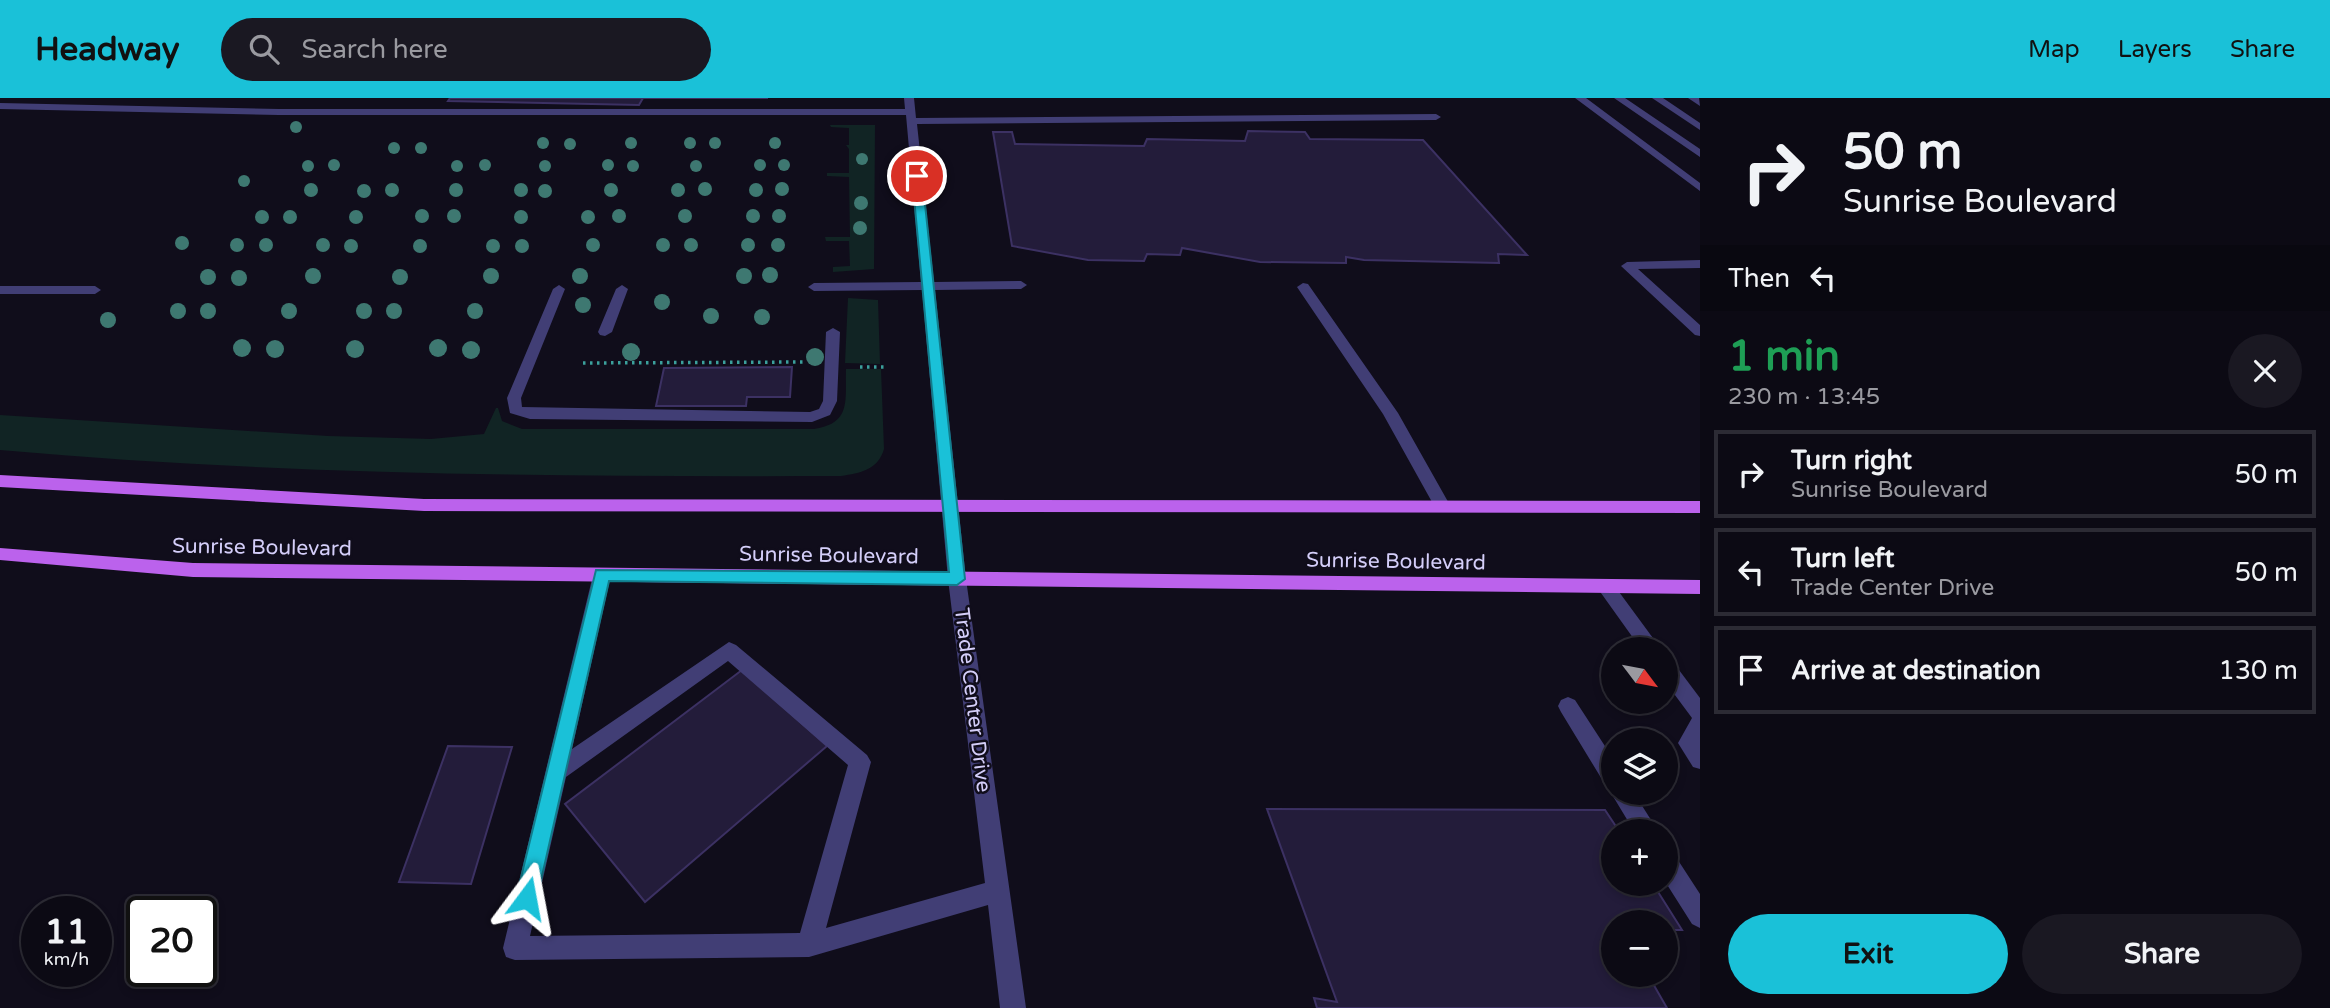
<!DOCTYPE html>
<meta charset="utf-8">
<style>
:root{--surface:#0c0a14;--page:#1a1822;--text:#f1f3f6;--muted:#9a9aa0;--line:#2c2b34;--accent:#1ac1d8}
body{margin:0;font-family:"Varela Round",sans-serif;background:var(--page);color:var(--text);height:100vh;display:flex;flex-direction:column;font-size:26px;white-space:nowrap}
*{box-sizing:border-box;margin:0}
p{font-size:23px;color:var(--muted)}
.icon{flex:none;width:38px;height:38px;fill:none;stroke:currentColor;stroke-width:2;stroke-linecap:round;stroke-linejoin:round}
.map{position:relative;flex:1;overflow:hidden}
.side{display:flex;flex-direction:column;background:var(--surface);width:630px}
.side>*{flex:none}
.hud{background:#0c0a14;color:var(--text);overflow:hidden}
.needle{width:46px;rotate:122deg}
.fabs{position:absolute;left:1601px;top:539px;display:grid;gap:14px}
.fabs a{display:grid;place-items:center;width:77px;height:77px;border-radius:50%;background:var(--surface);box-shadow:0 4px 10px #0003,0 0 0 2px var(--line);font-size:35px}
.speed{position:absolute;left:21px;top:798px;display:flex;gap:14px;font-size:35px;font-weight:700;text-align:center}
.speed>*{display:grid;place-content:center;width:91px;height:91px;border-radius:50%;background:var(--surface);box-shadow:0 4px 10px #0003,0 0 0 2px var(--line);line-height:1}
.speed small{font-size:18px;font-weight:400}
.speed .limit{border:4px solid #111;border-radius:10px;background:#fff;color:#111}
.pin{position:absolute;display:grid;place-items:center;width:60px;height:60px;color:#fff;margin:-30px;border:4px solid #fff;border-radius:50%;box-shadow:0 2px 7px #0007}
.me{position:absolute;width:77px;margin:-38px;rotate:13deg;stroke-linejoin:round;filter:drop-shadow(0 0 5px #0008)}
.turn{display:flex;align-items:center;gap:24px;height:147px;padding:0 28px;font-size:32px}
.turn .icon{width:91px;height:91px;stroke-width:2.5}
.turn b{display:block;font-size:49px;line-height:60px}
.then{display:flex;align-items:center;height:66px;padding:0 28px;background:#0003;gap:14px;font-size:26px}
.round{display:grid;place-items:center;flex:none;width:74px;height:74px;border-radius:37px;background:var(--page)}
.head{display:flex;align-items:center;justify-content:space-between;height:119px;padding:0 28px}
h1{font-size:42px;font-weight:800;line-height:52px;color:#1e9e55}
.primary-button{display:flex;gap:14px;margin-top:auto;padding:14px 28px}
.primary-button a{flex:1;height:80px;border-radius:42px;background:var(--accent);color:#111;font-size:28px;font-weight:800;line-height:80px;text-align:center}
.primary-button a+a{background:var(--page);color:var(--text)}
ul{padding:0;list-style:none}
li{display:flex;align-items:center;gap:21px;height:88px;margin:0 14px 10px;padding:0 14px;border:4px solid var(--line);border-radius:0px}
li div{flex:1}
li b{display:block;font-size:26px}
li em{font-style:normal}
header{display:flex;align-items:center;gap:42px;box-sizing:border-box;height:98px;padding:0 35px;background:var(--accent);color:#111}
header strong{font-size:33px}
nav{display:flex;gap:38px;margin-inline-start:auto;font-size:24px}
.search{width:490px;height:63px;background:var(--page);display:flex;align-items:center;gap:18px;box-sizing:border-box;padding:0 24px;border-radius:38px;color:var(--muted);font-size:26px}
main{display:flex;flex:1;min-height:0}
.map>svg:first-child{display:block}
.green{fill:#112424}
.building{fill:#231c3a;stroke:#3c3163;stroke-width:2}
.lines{fill:none;stroke-linecap:round;stroke-linejoin:round}
.path{stroke:#3ba09c;stroke-width:3.5;stroke-dasharray:2.5 4.5;stroke-linecap:butt}
.minor{fill:#413e75;fill-rule:evenodd}
.major{fill:#bb62ec;fill-rule:evenodd}
.tree{fill:#3e7871}
.route{fill:#1ac1d8;stroke:#117d8c;stroke-width:2}
.labels{text-anchor:middle;stroke-width:5;stroke-linejoin:round;paint-order:stroke}
.street-label{font-size:21px;fill:#d4cef9;stroke:#100d1b}
</style>
<header>
<strong>Headway</strong>
<div class="search"><svg class="icon" aria-label="search" viewBox="0 0 24 24"><circle cx="10" cy="10" r="6"/><path d="M15 15l6 6"/></svg>Search here</div>
<nav><a>Map</a><a>Layers</a><a>Share</a></nav>
</header>
<main>
<div class="map">
<svg width="1700" height="910" viewBox="0 0 1700 910">
<rect width="100%" height="100%" fill="#100d1b"/>
<!-- green -->
<path class="green" d="M830,27H875L874,171L833,174V169L850,168L849,143H826L825,139H850L849,79L827,78V75H849V51L846,47H849V30L831,29Z
M848,200L878,202L880,266L845,265Z
M846,271H881L884,351C878,372 860,375 841,378C560,379 280,377 0,352V317L328,338L431,341L484,336L496,310H498L502,323L522,331H814C852,325 845,302 846,271Z"/>
<!-- building -->
<path class="building" d="M450,0H768H643L639,7L448,3Z
M1248,33L1305,34L1310,41L1423,42L1527,157L1498,156L1499,165L1364,162L1346,159V165L1260,164L1182,150L1180,157L1147,156L1144,163L1088,162L1012,148L993,34H1012L1015,46L1144,48L1147,41L1245,43Z
M792,269L790,299H747L746,308H656L664,270Z
M742,572L827,648L645,804L565,706Z
M448,648L512,649L471,786L399,784Z
M1267,711L1605,712L1619,733H1614V786H1653L1682,832H1666V824H1614V877H1648L1667,910H1317L1314,900L1337,904Z"/>
<g class="lines">
<!-- path -->
<path class="path" d="M583,265L803,264
M860,269H888"/>
<!-- minor -->
<path class="minor" d="M904,0H914L916,20L1436,16L1441,19L1436,22L917,26L934,184L1021,183L1027,187L1021,191L935,192L966,481L1026,910H1000L988,807L809,859L515,862L506,859L503,850L593,477L596,472H608L611,477L572,651L729,544L736,547L867,657L871,664L826,830L985,785L948,481L922,192L814,193L808,189L814,185L921,184L906,17H279L0,11V5L279,11H905ZM728,563L848,667L800,835L530,838L566,679Z
M1575,0H1586L1700,85V93Z
M1614,0H1625L1700,51V59Z
M1652,0H1663L1700,25V32Z
M1688,0H1699L1700,8Z
M1700,162V170L1638,171L1700,227V238L1695,237L1621,168L1627,164Z
M1303,185L1308,186L1398,315L1451,409L1449,413H1437L1383,316L1297,189Z
M559,187L565,191L521,300L522,309L810,314L819,311L823,303L826,234L833,230L840,234L837,303L830,317L812,324L530,321L510,315L507,300L553,191Z
M622,187L628,191L612,234L605,238L600,237L598,234L616,191Z
M0,188H95L101,192L95,196H0Z
M1605,481L1611,483L1661,551H1641L1596,488L1599,483Z
M1666,562L1673,564L1700,600V671L1693,669L1678,645L1692,620L1666,585Z
M1568,599L1575,602L1614,662V695H1634L1658,733H1634L1611,695L1613,690L1606,688L1561,614L1558,608L1561,602Z
M1666,753L1674,756L1700,796V830L1692,826L1666,785Z"/>
<!-- major -->
<path class="major" d="M0,377L424,401L1700,403V415L424,413L0,389Z
M0,450L193,465L1700,482V496L193,479L0,462Z"/>
</g>
<!-- trees -->
<g class="tree">
<circle cx="296" cy="29" r="6"/>
<circle cx="543" cy="45" r="6"/>
<circle cx="631" cy="45" r="6"/>
<circle cx="690" cy="45" r="6"/>
<circle cx="715" cy="45" r="6"/>
<circle cx="775" cy="45" r="6"/>
<circle cx="570" cy="46" r="6"/>
<circle cx="394" cy="50" r="6"/>
<circle cx="421" cy="50" r="6"/>
<circle cx="862" cy="61" r="6"/>
<circle cx="334" cy="67" r="6"/>
<circle cx="485" cy="67" r="6"/>
<circle cx="608" cy="67" r="6"/>
<circle cx="760" cy="67" r="6"/>
<circle cx="784" cy="67" r="6"/>
<circle cx="308" cy="68" r="6"/>
<circle cx="457" cy="68" r="6"/>
<circle cx="545" cy="68" r="6"/>
<circle cx="633" cy="68" r="6"/>
<circle cx="696" cy="68" r="6"/>
<circle cx="244" cy="83" r="6"/>
<circle cx="705" cy="91" r="7"/>
<circle cx="782" cy="91" r="7"/>
<circle cx="311" cy="92" r="7"/>
<circle cx="392" cy="92" r="7"/>
<circle cx="456" cy="92" r="7"/>
<circle cx="521" cy="92" r="7"/>
<circle cx="611" cy="92" r="7"/>
<circle cx="678" cy="92" r="7"/>
<circle cx="756" cy="92" r="7"/>
<circle cx="364" cy="93" r="7"/>
<circle cx="545" cy="93" r="7"/>
<circle cx="861" cy="105" r="7"/>
<circle cx="422" cy="118" r="7"/>
<circle cx="454" cy="118" r="7"/>
<circle cx="619" cy="118" r="7"/>
<circle cx="685" cy="118" r="7"/>
<circle cx="753" cy="118" r="7"/>
<circle cx="779" cy="118" r="7"/>
<circle cx="262" cy="119" r="7"/>
<circle cx="290" cy="119" r="7"/>
<circle cx="356" cy="119" r="7"/>
<circle cx="521" cy="119" r="7"/>
<circle cx="588" cy="119" r="7"/>
<circle cx="860" cy="130" r="7"/>
<circle cx="182" cy="145" r="7"/>
<circle cx="237" cy="147" r="7"/>
<circle cx="266" cy="147" r="7"/>
<circle cx="323" cy="147" r="7"/>
<circle cx="593" cy="147" r="7"/>
<circle cx="663" cy="147" r="7"/>
<circle cx="691" cy="147" r="7"/>
<circle cx="748" cy="147" r="7"/>
<circle cx="778" cy="147" r="7"/>
<circle cx="351" cy="148" r="7"/>
<circle cx="420" cy="148" r="7"/>
<circle cx="493" cy="148" r="7"/>
<circle cx="522" cy="148" r="7"/>
<circle cx="770" cy="177" r="8"/>
<circle cx="313" cy="178" r="8"/>
<circle cx="491" cy="178" r="8"/>
<circle cx="580" cy="178" r="8"/>
<circle cx="744" cy="178" r="8"/>
<circle cx="208" cy="179" r="8"/>
<circle cx="400" cy="179" r="8"/>
<circle cx="239" cy="180" r="8"/>
<circle cx="662" cy="204" r="8"/>
<circle cx="583" cy="207" r="8"/>
<circle cx="178" cy="213" r="8"/>
<circle cx="208" cy="213" r="8"/>
<circle cx="289" cy="213" r="8"/>
<circle cx="364" cy="213" r="8"/>
<circle cx="394" cy="213" r="8"/>
<circle cx="475" cy="213" r="8"/>
<circle cx="711" cy="218" r="8"/>
<circle cx="762" cy="219" r="8"/>
<circle cx="108" cy="222" r="8"/>
<circle cx="242" cy="250" r="9"/>
<circle cx="438" cy="250" r="9"/>
<circle cx="275" cy="251" r="9"/>
<circle cx="355" cy="251" r="9"/>
<circle cx="471" cy="252" r="9"/>
<circle cx="631" cy="254" r="9"/>
<circle cx="815" cy="259" r="9"/>
</g>
<!-- route -->
<path class="route" d="M917,75L922,78L965,481L957,487L609,483L537,800L534,808L527,811L519,808L516,800L596,472L949,474L912,78Z"/>
<g class="labels">
<!-- street labels -->
<g class="street-label">
<text transform="translate(262 449) rotate(1)" y="7">Sunrise Boulevard</text>
<text transform="translate(829 457) rotate(1)" y="7">Sunrise Boulevard</text>
<text transform="translate(1396 463) rotate(1)" y="7">Sunrise Boulevard</text>
<text transform="translate(973 602) rotate(83)" y="7">Trade Center Drive</text>
</g>
</g>
</svg>
<div class="fabs">
<a><svg class="needle" viewBox="-14 -14 28 28"><path d="M0-13l5 13h-10z" fill="#e53935"/><path d="M0 13l5-13h-10z" fill="#9a9aa0"/></svg></a>
<a><svg class="icon" aria-label="layers" viewBox="0 0 24 24"><path d="M12 4l9 5-9 5-9-5zM3 14l9 5 9-5"/></svg></a>
<a>+</a>
<a>−</a>
</div>
<div class="speed"><div>11<small>km/h</small></div><div class="limit">20</div></div>
<div class="pin" style="left:917px;top:78px;background:#d93025"><svg class="icon" aria-label="arrive" viewBox="0 0 24 24"><path d="M6 21V4h12l-3 4 3 4H6"/></svg></div>
<svg class="me" style="left:527px;top:800px" viewBox="-20 -20 40 40"><path d="M0-17L14 15 0 8-14 15z" fill="#1ac1d8" stroke="#fff" stroke-width="4"/></svg>
</div>
<section class="side">
<div class="hud">
<div class="turn"><svg class="icon" aria-label="right" viewBox="0 0 24 24"><path d="M7 20v-9h11M14 6l5 5-5 5"/></svg><div><b>50 m</b>Sunrise Boulevard</div></div>
<div class="then">Then<svg class="icon" aria-label="left" viewBox="0 0 24 24"><path d="M17 20v-9H6M10 6l-5 5 5 5"/></svg></div>
</div>
<div class="head"><div><h1>1 min</h1><p>230 m · 13:45</p></div><a class="round"><svg class="icon" aria-label="close" viewBox="0 0 24 24"><path d="M6 6l12 12M18 6L6 18"/></svg></a></div>
<ul>
<li><svg class="icon" aria-label="right" viewBox="0 0 24 24"><path d="M7 20v-9h11M14 6l5 5-5 5"/></svg><div><b>Turn right</b><p>Sunrise Boulevard</p></div><em>50 m</em></li>
<li><svg class="icon" aria-label="left" viewBox="0 0 24 24"><path d="M17 20v-9H6M10 6l-5 5 5 5"/></svg><div><b>Turn left</b><p>Trade Center Drive</p></div><em>50 m</em></li>
<li><svg class="icon" aria-label="arrive" viewBox="0 0 24 24"><path d="M6 21V4h12l-3 4 3 4H6"/></svg><div><b>Arrive at destination</b></div><em>130 m</em></li>
</ul>
<div class="primary-button"><a>Exit</a><a>Share</a></div>
</section>
</main>
